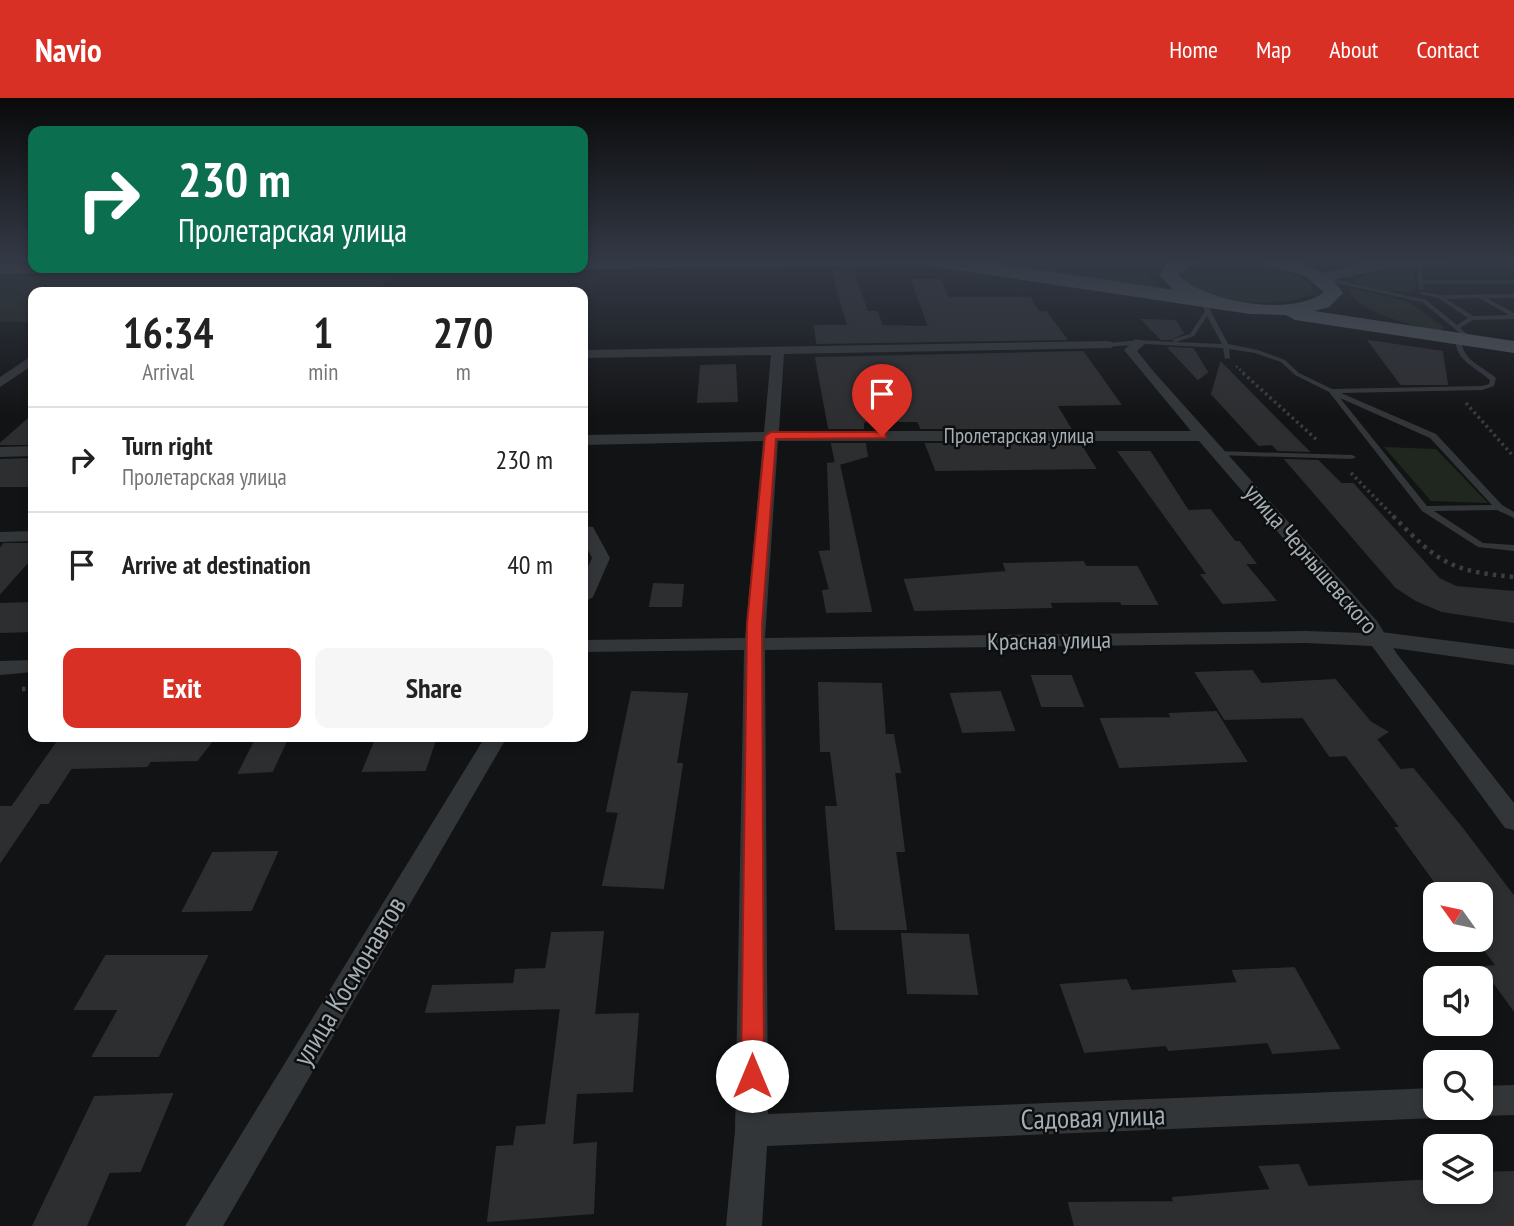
<!DOCTYPE html>
<meta charset="utf-8">
<style>
:root{--surface:#fff;--page:#f6f6f6;--text:#222;--muted:#767676;--line:#e0e0e0;--accent:#d93025}
body{margin:0;font-family:"PT Sans Narrow",sans-serif;background:var(--page);color:var(--text);height:100vh;display:flex;flex-direction:column;font-size:26px;white-space:nowrap}
*{box-sizing:border-box;margin:0}
p{font-size:23px;color:var(--muted)}
.icon{flex:none;width:38px;height:38px;fill:none;stroke:currentColor;stroke-width:2;stroke-linecap:round;stroke-linejoin:round}
.map{position:relative;flex:1;overflow:hidden}
.panel{position:absolute;left:28px;top:189px;width:560px;height:455px;display:flex;flex-direction:column;background:var(--surface);border-radius:14px;box-shadow:0 4px 10px #0003}
.panel>*{flex:none}
.banner{position:absolute;left:28px;top:28px;width:560px;height:147px;border-radius:14px;box-shadow:0 4px 10px #0003;background:#0b6e4f;color:#fff;overflow:hidden}
.needle{width:46px;rotate:303deg}
.controls{position:absolute;left:1423px;top:784px;display:grid;gap:14px}
.controls a{display:grid;place-items:center;width:70px;height:70px;border-radius:14px;background:var(--surface);box-shadow:0 4px 10px #0003;font-size:35px}
.pin{position:absolute;display:grid;place-items:center;width:60px;height:60px;color:#fff;margin:-72px -30px;border-radius:50% 50% 50% 0;rotate:-45deg;box-shadow:0 0 7px #0007}
.pin .icon{rotate:45deg}
.me{position:absolute;width:77px;margin:-38px;rotate:0deg;stroke-linejoin:round;filter:drop-shadow(0 0 5px #0008)}
.turn{display:flex;align-items:center;gap:24px;height:147px;padding:0 35px;font-size:32px}
.turn .icon{width:91px;height:91px;stroke-width:2.5}
.turn b{display:block;font-size:49px;line-height:60px}
.eta{display:flex;justify-content:space-evenly;align-items:center;height:119px;text-align:center}
.eta b{font-size:42px;font-weight:600;line-height:49px}
.cta{display:flex;gap:14px;margin-top:auto;padding:14px 35px}
.cta a{flex:1;height:80px;border-radius:14px;background:var(--accent);color:#fff;font-size:28px;font-weight:600;line-height:80px;text-align:center}
.cta a+a{background:var(--page);color:var(--text)}
ul{padding:0;list-style:none}
li{display:flex;align-items:center;gap:21px;height:105px;padding:0 35px;border-top:2px solid var(--line)}
li div{flex:1}
li b{display:block;font-size:26px}
li em{font-style:normal}
header{display:flex;align-items:center;gap:42px;box-sizing:border-box;height:98px;padding:0 35px;background:var(--accent);color:#fff}
header strong{font-size:33px}
nav{display:flex;gap:38px;margin-inline-start:auto;font-size:24px}
.map>svg:first-child{display:block}
.green{fill:#20271f}
.building{fill:#2d2e30;stroke:#2c2e30;stroke-width:2}
.lines{fill:none;stroke-linecap:round;stroke-linejoin:round}
.path-far2{stroke:#393e40;stroke-width:2.5;stroke-dasharray:2 2.5;stroke-linecap:butt}
.path-far1{stroke:#393e40;stroke-width:3.5;stroke-dasharray:2.5 3.5;stroke-linecap:butt}
.path{stroke:#393e40;stroke-width:4.5;stroke-dasharray:3.5 5;stroke-linecap:butt}
.service{fill:#333639;fill-rule:evenodd}
.minor{fill:#333639;fill-rule:evenodd}
.tertiary{fill:#333639;fill-rule:evenodd}
.secondary{fill:#414649;fill-rule:evenodd}
.primary{fill:#4f5458;fill-rule:evenodd}
.route{fill:#d93025;stroke:#8d1f18;stroke-width:2}
.labels{text-anchor:middle;stroke-width:5;stroke-linejoin:round;paint-order:stroke}
.far-street-label{font-size:21px;fill:#a4afb5;stroke:#0d0e0f}
.street-label{font-size:24px;fill:#a4afb5;stroke:#0d0e0f}
.near-street-label{font-size:28px;fill:#a4afb5;stroke:#0d0e0f}
</style>
<header>
<strong>Navio</strong>
<nav><a>Home</a><a>Map</a><a>About</a><a>Contact</a></nav>
</header>
<div class="map">
<svg width="1514" height="1128" viewBox="0 0 1514 1128">
<rect width="100%" height="100%" fill="#121314"/>
<!-- green -->
<path class="green" d="M1151,165L1159,167L1148,177L1165,193L1003,167Z
M1230,165C1259,167 1289,170 1312,188V196C1285,210 1194,210 1181,176L1189,170Z
M1412,169L1417,189L1412,194L1384,193L1354,185C1365,170 1394,169 1412,169Z
M396,175L376,194H33V224H0V178Z
M1350,190L1407,203L1444,229L1438,234C1419,229 1350,213 1350,190Z
M1384,349L1436,351L1488,405L1431,403Z"/>
<!-- building -->
<path class="building" d="M852,170L867,214H877L882,228L929,229L912,182H940L948,200H1030L1038,214H1046L1066,241L817,245L815,228H848L832,171Z
M1143,222L1175,223L1183,235L1170,241H1161Z
M1369,243L1442,254L1447,286H1401Z
M1169,250L1193,251L1207,274L1198,281Z
M1083,254L1120,306L1056,307L1070,330H921L918,323H867L863,324V330H829L816,260Z
M1221,265L1301,346L1308,353L1278,352L1272,346L1259,347L1212,296Z
M735,267L737,303L698,304L701,268Z
M33,317V346H0Z
M832,346H865L867,358L839,366L871,513L827,514L823,493L830,492L820,454L831,453L828,366L836,365Z
M926,346H1080L1095,370L936,372Z
M1119,354H1150L1188,413L1210,412L1235,444H1239L1255,465H1244L1275,502L1223,505L1202,477H1208Z
M33,361V388H0V362Z
M1286,362L1318,363L1341,386H1353L1439,481L1456,489L1514,494V524L1442,513L1416,502L1396,489Z
M4,446H33V458L0,495V451Z
M1083,464L1086,469H1137L1157,506H1122L1121,503L1049,504L1051,509L915,512L905,482L1007,474L1004,466Z
M654,486L683,487L681,508H650Z
M33,505V533L0,534V506Z
M1252,573L1261,586L1335,582L1370,624L1387,634L1376,641L1400,672L1413,671L1461,729L1514,799V912L1483,869L1497,868L1480,846V796H1444L1396,730H1401L1346,657L1330,658L1303,619L1225,621L1196,575Z
M1032,578H1071L1083,608H1042Z
M819,585L881,586L885,637H893L900,674H894L904,753H895L906,831H836L826,709H838L831,653H821Z
M632,594L687,596L676,666H682L663,790L603,787L619,714L607,713Z
M1000,594L1014,632L963,634L951,596Z
M1216,614L1246,663L1120,669L1101,621L1172,620L1170,616Z
M61,639H215L197,662L150,663L147,668L71,670L48,705H40L0,764V709H12Z
M257,639H288L272,673L239,675Z
M377,639H436L425,672L363,673Z
M277,754L251,812L183,813L213,755Z
M603,834L594,917L638,916L632,993L576,995L572,1047L596,1045L593,1115L488,1123L497,1049L514,1048L517,1029L546,1027L561,910L426,914L433,888L514,886L516,872L546,871L552,835Z
M902,836L968,837L977,896L908,895Z
M106,858H207L158,958H93L119,911H75Z
M1294,870L1339,950L1273,955L1268,944L1169,952L1166,947L1085,954L1061,887L1126,882L1131,893L1238,885L1233,873Z
M172,996L140,1073L109,1074L86,1128H33L95,999Z
M1298,1067L1308,1089L1434,1082L1435,1094H1480V1075L1514,1074V1128H1075L1069,1105L1174,1104L1173,1100L1271,1092L1260,1069Z"/>
<g class="lines">
<!-- path-far2 -->
<path class="path-far2" d="M1236,268L1245,276"/>
<!-- path-far1 -->
<path class="path-far1" d="M1243,275L1317,342
M1466,305L1514,359
M1351,375L1395,420"/>
<!-- path -->
<path class="path" d="M1393,418C1438,464 1449,473 1514,479
M22,591H33"/>
<!-- service -->
<path class="service" d="M1422,162L1427,163L1422,168L1423,182H1514V186H1423L1424,191L1419,192L1416,168Z
M1324,179L1426,202L1457,227L1468,220L1438,200L1420,196V194L1440,197L1514,196V200H1487L1514,215V221L1473,222L1460,230L1474,242L1475,243L1472,245L1422,204L1322,182V180ZM1479,200L1509,217L1473,218L1446,201Z
M1206,208L1209,210L1228,246L1258,252L1285,262L1299,275L1332,291L1482,288L1489,286L1490,282C1475,269 1456,263 1455,241L1460,240C1465,265 1478,265 1496,280L1494,288L1482,292L1341,295L1436,336L1502,407L1514,414V420L1497,412L1434,413L1483,445L1514,447V453L1478,449L1422,413L1329,294L1295,277L1281,264L1255,255L1229,251L1230,260L1225,261L1223,250L1144,246L1107,249L1104,247L1107,245L1141,242L1174,244L1172,242L1173,241L1190,236L1205,213L1203,210ZM1207,218L1222,246L1176,244L1194,238ZM1340,300L1430,340L1492,407L1427,408Z
M1214,353L1352,357L1356,359L1352,361L1217,357L1213,355Z"/>
<!-- minor -->
<path class="minor" d="M1136,241L1147,244L1137,253L1154,274L1377,523L1397,556L1514,705V732L1505,730L1372,548L1306,545L765,552L768,1016L1435,990V1010H1449L1446,1016L1435,1020L767,1048L762,1128H726L735,1033L744,552L583,554V542L745,540L763,343L583,347V337L764,334L771,257L583,260V252L1107,243L1112,244V250L784,256L779,333H1191L1124,252ZM778,343H1199L1365,535L1306,533L765,540Z
M33,257V267L0,289V279Z
M33,348V358L0,359V349Z
M583,428L593,429L610,460L593,499L583,505V479L592,460L583,442Z
M33,433V443L0,444V434Z
M33,562V574L0,577V563Z
M485,639H507L223,1128H185Z
M1514,987V1017L1480,1018L1469,1014L1467,1010H1480V988Z"/>
<!-- tertiary -->
<path class="tertiary" d="M1381,534L1514,551V567L1372,547L1368,542L1372,537Z"/>
<!-- secondary -->
<path class="secondary" d="M1378,162H1451L1444,167L1387,170L1320,185L1312,180L1314,177Z"/>
<!-- primary -->
<path class="primary" d="M583,162H974L1173,192L1160,177L1165,167L1176,162H1200L1178,176C1204,205 1294,219 1324,194L1305,178L1250,162C1286,162 1322,161 1343,195L1329,209L1314,213L1514,243V255L1295,222L1286,217L1250,216L922,167L583,171L577,170H583Z
M0,166H33V170H116L107,175L0,176Z"/>
</g>
<!-- sky -->
<linearGradient id="sky" x2="0" y2="1"><stop stop-color="#0a0a0b"/><stop offset="0.51" stop-color="#333945"/><stop offset="1" stop-color="#333945" stop-opacity="0"/></linearGradient>
<rect width="1514" height="320" fill="url(#sky)"/>
<!-- route -->
<path class="route" d="M882,334L886,335V340L776,341L762,526L764,978L761,986L752,989L744,986L741,978L747,526L765,338L771,334Z"/>
<g class="labels">
<!-- far-street labels -->
<g class="far-street-label">
<text x="1019" y="345">Пролетарская улица</text>
</g>
<!-- street labels -->
<g class="street-label">
<text transform="translate(1311 461) rotate(49)" y="8">улица Чернышевского</text>
<text transform="translate(1049 543) rotate(-1)" y="8">Красная улица</text>
</g>
<!-- near-street labels -->
<g class="near-street-label">
<text transform="translate(349 883) rotate(-59)" y="10">улица Космонавтов</text>
<text transform="translate(1093 1019) rotate(-2)" y="10">Садовая улица</text>
</g>
</g>
</svg>
<div class="controls">
<a><svg class="needle" viewBox="-14 -14 28 28"><path d="M0-13l5 13h-10z" fill="#e53935"/><path d="M0 13l5-13h-10z" fill="#767676"/></svg></a>
<a><svg class="icon" aria-label="sound" viewBox="0 0 24 24"><path d="M4 9h4l5-4v14l-5-4H4zM17 9q2 3 0 6"/></svg></a>
<a><svg class="icon" aria-label="search" viewBox="0 0 24 24"><circle cx="10" cy="10" r="6"/><path d="M15 15l6 6"/></svg></a>
<a><svg class="icon" aria-label="layers" viewBox="0 0 24 24"><path d="M12 4l9 5-9 5-9-5zM3 14l9 5 9-5"/></svg></a>
</div>
<div class="pin" style="left:882px;top:338px;background:#d93025"><svg class="icon" aria-label="arrive" viewBox="0 0 24 24"><path d="M6 21V4h12l-3 4 3 4H6"/></svg></div>
<svg class="me" style="left:752px;top:978px" viewBox="-20 -20 40 40"><circle r="19" fill="#fff"/><path d="M0-13L10 11 0 6-10 11z" fill="#d93025"/></svg>
<div class="banner">
<div class="turn"><svg class="icon" aria-label="right" viewBox="0 0 24 24"><path d="M7 20v-9h11M14 6l5 5-5 5"/></svg><div><b>230 m</b>Пролетарская улица</div></div>
</div>
<section class="panel">
<div class="eta">
<div><b>16:34</b><p>Arrival</p></div>
<div><b>1</b><p>min</p></div>
<div><b>270</b><p>m</p></div>
</div>
<ul>
<li><svg class="icon" aria-label="right" viewBox="0 0 24 24"><path d="M7 20v-9h11M14 6l5 5-5 5"/></svg><div><b>Turn right</b><p>Пролетарская улица</p></div><em>230 m</em></li>
<li><svg class="icon" aria-label="arrive" viewBox="0 0 24 24"><path d="M6 21V4h12l-3 4 3 4H6"/></svg><div><b>Arrive at destination</b></div><em>40 m</em></li>
</ul>
<div class="cta"><a>Exit</a><a>Share</a></div>
</section>
</div>
